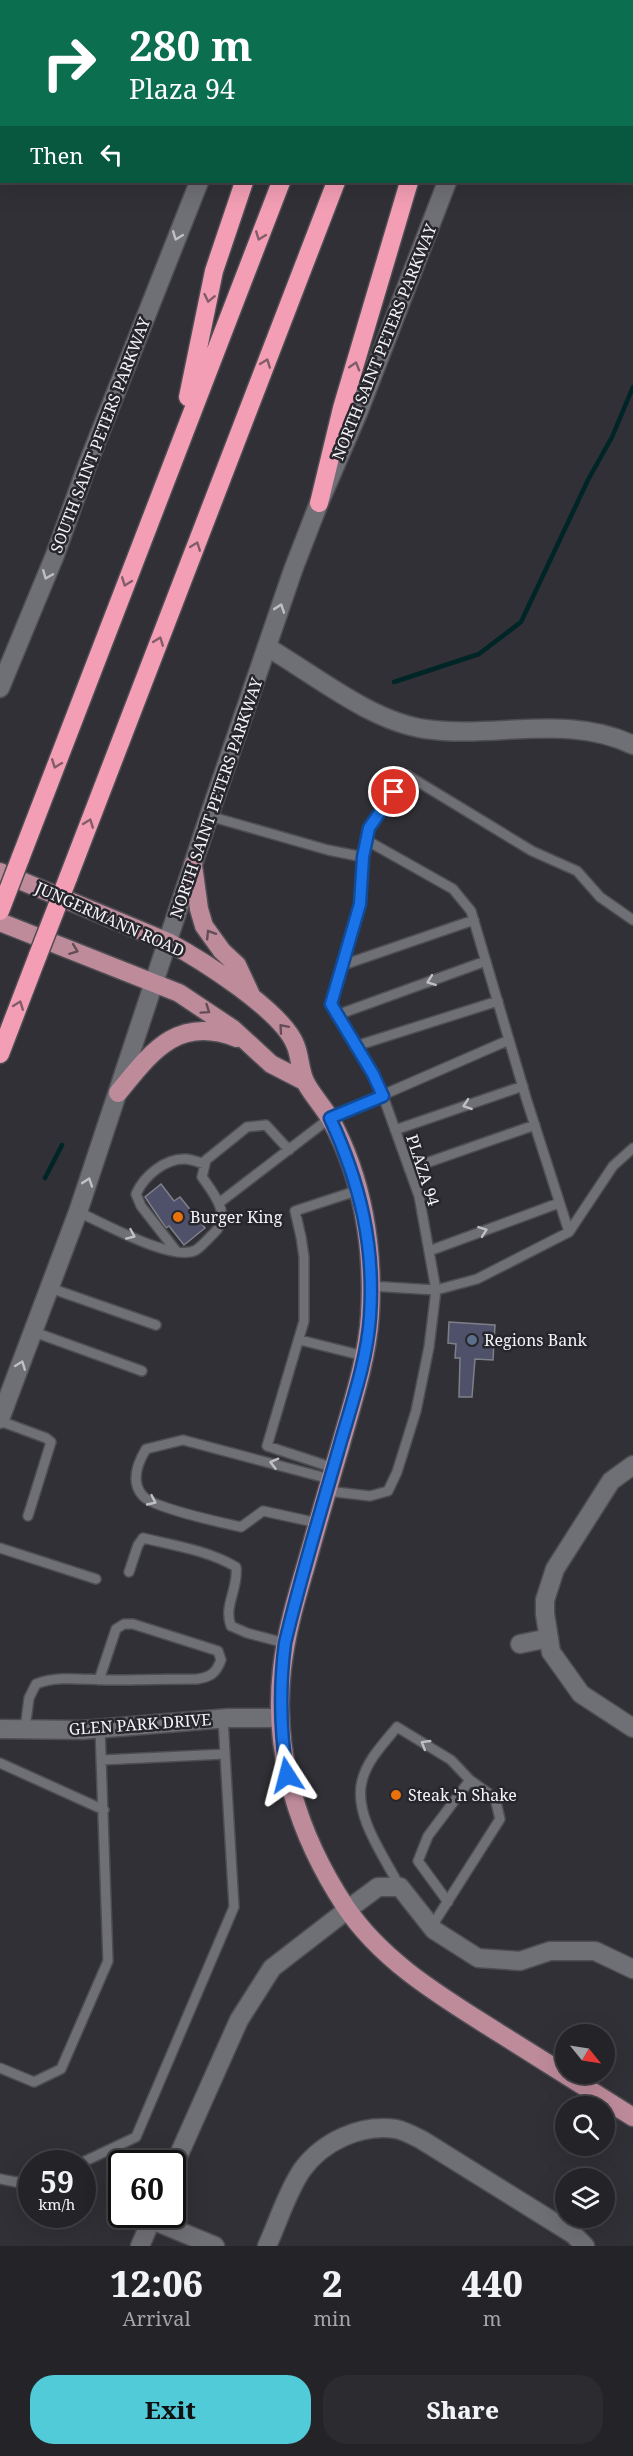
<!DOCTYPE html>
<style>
:root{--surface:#242428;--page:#2c2c30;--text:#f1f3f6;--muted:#a3a4a8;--line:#414145;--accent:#52cbd8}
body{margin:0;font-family:"Noto Serif",serif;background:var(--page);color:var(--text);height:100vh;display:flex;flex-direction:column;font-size:22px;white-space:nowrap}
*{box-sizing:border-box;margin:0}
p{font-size:20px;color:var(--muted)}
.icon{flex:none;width:33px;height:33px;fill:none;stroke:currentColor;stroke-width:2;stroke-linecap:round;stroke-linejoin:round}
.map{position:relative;height:2246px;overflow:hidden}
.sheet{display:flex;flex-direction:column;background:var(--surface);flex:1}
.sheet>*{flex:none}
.banner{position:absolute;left:0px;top:0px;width:633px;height:183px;box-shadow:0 6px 24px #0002,0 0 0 2px var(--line);background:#0b6e4f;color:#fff;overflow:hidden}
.needle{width:39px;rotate:120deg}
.buttons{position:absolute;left:555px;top:2024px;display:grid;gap:12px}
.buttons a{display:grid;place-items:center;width:60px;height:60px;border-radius:50%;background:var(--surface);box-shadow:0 6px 24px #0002,0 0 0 2px var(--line);font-size:30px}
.speed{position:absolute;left:18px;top:2150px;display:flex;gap:12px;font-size:30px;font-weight:700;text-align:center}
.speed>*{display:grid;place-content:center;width:78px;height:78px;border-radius:50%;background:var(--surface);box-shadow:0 6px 24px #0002,0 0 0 2px var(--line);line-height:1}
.speed small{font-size:15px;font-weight:400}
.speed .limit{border:3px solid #111;border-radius:9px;background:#fff;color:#111}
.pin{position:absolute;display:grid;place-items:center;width:51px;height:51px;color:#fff;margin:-26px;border:3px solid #fff;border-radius:50%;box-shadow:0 2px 6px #0007}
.me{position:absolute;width:66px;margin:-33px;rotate:351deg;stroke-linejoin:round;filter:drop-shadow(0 0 4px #0008)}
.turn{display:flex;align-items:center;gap:21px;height:126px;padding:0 30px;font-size:27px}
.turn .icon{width:78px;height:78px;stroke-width:2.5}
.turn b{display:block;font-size:42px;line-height:51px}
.then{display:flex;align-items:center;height:57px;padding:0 30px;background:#0003;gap:12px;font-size:22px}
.eta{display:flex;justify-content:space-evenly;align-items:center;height:102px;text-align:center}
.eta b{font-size:36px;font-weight:800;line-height:42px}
.button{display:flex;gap:12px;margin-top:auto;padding:12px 30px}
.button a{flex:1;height:69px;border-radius:24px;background:var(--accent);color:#111;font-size:24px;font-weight:800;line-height:69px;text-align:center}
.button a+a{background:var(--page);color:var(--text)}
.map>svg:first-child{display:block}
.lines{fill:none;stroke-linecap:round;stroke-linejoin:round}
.stream{stroke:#002527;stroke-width:4.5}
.building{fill:#4f5069;stroke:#7f8087;stroke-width:1.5}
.lane-casing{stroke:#4d4d52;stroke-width:12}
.street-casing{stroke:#4d4d52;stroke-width:21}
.secondary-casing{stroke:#4d4d52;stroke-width:21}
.primary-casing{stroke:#4d4d52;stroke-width:21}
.highway-casing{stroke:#4d4d52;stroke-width:21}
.lane{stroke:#6f6f76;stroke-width:9}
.street{stroke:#6f6f76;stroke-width:18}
.secondary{stroke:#6f6f76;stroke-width:18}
.primary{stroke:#be8b9b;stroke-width:18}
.highway{stroke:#f39eb4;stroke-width:18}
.highway-bridge-casing{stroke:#4d4d52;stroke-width:21;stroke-linecap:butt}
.highway-bridge{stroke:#f39eb4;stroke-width:18}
.oneway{stroke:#bfbfc4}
.oneway2{stroke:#825c69}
.oneway3{stroke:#634e58}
.route-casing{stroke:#114b97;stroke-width:15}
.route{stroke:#1a73e8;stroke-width:10}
.food-dot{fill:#e8710a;stroke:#26262c;stroke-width:2}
.service-dot{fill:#5c6f8a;stroke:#26262c;stroke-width:2}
.labels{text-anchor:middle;stroke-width:5;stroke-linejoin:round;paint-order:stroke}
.street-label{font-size:16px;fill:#f4f4f8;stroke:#26262c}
.poi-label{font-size:16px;fill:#f4f4f8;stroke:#26262c;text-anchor:start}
</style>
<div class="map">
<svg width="633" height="2246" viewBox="0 0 633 2246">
<rect width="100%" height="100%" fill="#303036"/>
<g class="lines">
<!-- stream -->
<path class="stream" d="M394,682L479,654L521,622L588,480L612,437L633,387
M45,1178L62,1145"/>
</g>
<!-- building -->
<path class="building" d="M161,1184L174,1201L180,1197L205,1228L184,1245L169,1226L166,1228L145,1197Z
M449,1322L495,1325L493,1360L475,1359L472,1397H459L460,1358H455L456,1344L448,1343Z"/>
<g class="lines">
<defs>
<path id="lane" d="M571,2V0
M632,146L633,143
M209,816L328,850L363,857
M366,840L453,889L471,911L527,1101L569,1232
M343,965L474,920
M337,1015L486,961
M356,1046L498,1001
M395,1130L523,1086
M409,1169L535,1125
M219,1203L330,1118L509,1040
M78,1212C102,1222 173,1263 196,1250C202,1246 208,1239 213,1234C233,1216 214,1194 202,1177L206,1160L247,1127L266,1125L289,1150
M429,1251L559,1203
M177,1252L141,1206L136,1194C144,1176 165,1158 186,1159C192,1160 199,1162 205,1164
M370,1286L436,1290L477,1279L569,1232L613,1166L633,1148
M50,1288L156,1325
M34,1332L142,1371
M300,1340L364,1356
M0,1421L46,1438L51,1442L28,1516
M334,1468L267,1446L304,1321V1257L301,1237L295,1211L359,1190
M327,1491L370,1496L388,1491L397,1472L416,1411L429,1347L436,1290L419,1196L383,1096L373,1074L331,1004L360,904L363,857L369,828L407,775L532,851L577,871L600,897L633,920
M318,1523L263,1511L241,1527C223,1523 153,1508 143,1496C130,1482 137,1464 146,1449L183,1440L330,1479
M0,1548L96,1579
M129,1572L138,1545L143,1538C173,1545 210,1551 236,1567C239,1588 223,1606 231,1626L247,1633L285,1643
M25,1729L29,1698L36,1684C58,1675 85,1680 109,1680C139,1680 168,1679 197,1679C211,1677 216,1673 221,1660L218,1651L133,1624H124L116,1629L99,1680
M102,1760L225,1754L223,1718
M0,1763L104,1810
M400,1887C385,1858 353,1815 362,1781C367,1760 384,1743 397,1727L451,1760L470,1780
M432,1926L500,1819L495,1798L470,1780L428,1836L418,1861L448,1902
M0,2068L34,2082L61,2069L108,1961L100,1728
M81,2163L136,2137L234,1907L225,1754
M0,2179L16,2182L32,2180"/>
<path id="street" d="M267,647C315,675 370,721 425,729C494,739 568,713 633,745
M633,1465L611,1481L555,1569L545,1600V1614L551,1652L581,1694L633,1728
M520,1644L549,1638
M0,1729L82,1730L229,1718H280
M347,1910L378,1887H400L434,1930L478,1958L520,1961L550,1951H595L633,1969
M152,2220L215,2246
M267,2246C278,2222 287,2192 302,2170C323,2141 361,2124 396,2129C405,2131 414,2136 422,2140L573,2234L585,2246"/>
<path id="secondary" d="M269,2V0
M516,2L517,0
M0,688L55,555L88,463L199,182
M0,1419L78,1212L209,816L293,570L319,503L358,413L447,182
M172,2170L239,2020L272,1968L347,1910
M140,2246L154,2214"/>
<path id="primary" d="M193,865L199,909L204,926L222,951L237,965L251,995
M0,872L168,942C200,959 281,1010 295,1044C301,1057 299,1072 307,1085C314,1097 324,1108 331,1120C363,1179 374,1248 370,1315C367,1360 352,1404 340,1447C328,1487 317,1526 306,1565C296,1599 286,1633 282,1669C272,1754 299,1836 345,1906C383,1963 444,1998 499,2033C544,2061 588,2089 633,2117
M0,922L179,993L233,1029L271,1064L304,1081
M118,1093C152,1051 178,1015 237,1038"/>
<path id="highway" d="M303,2V0
M350,2L351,0
M406,2V0
M461,2V0
M188,397L214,271L244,182
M319,503L342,408L409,182
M20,859L281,182
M68,878L336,182
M0,1054L38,955"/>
</defs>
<!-- lane casing -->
<use href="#lane" class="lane-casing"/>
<!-- street casing -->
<use href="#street" class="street-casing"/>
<!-- secondary casing -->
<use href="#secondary" class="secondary-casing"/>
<!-- primary casing -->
<use href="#primary" class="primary-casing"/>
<!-- highway casing -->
<use href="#highway" class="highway-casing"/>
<!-- lane -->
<use href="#lane" class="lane"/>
<!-- street -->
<use href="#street" class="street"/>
<!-- secondary -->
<use href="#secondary" class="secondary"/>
<!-- primary -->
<use href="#primary" class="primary"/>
<!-- highway -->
<use href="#highway" class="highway"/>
<defs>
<path id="highway-bridge" d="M0,911L20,859
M38,955L68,878"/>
</defs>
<!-- highway-bridge casing -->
<use href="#highway-bridge" class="highway-bridge-casing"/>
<!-- highway-bridge -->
<use href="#highway-bridge" class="highway-bridge"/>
</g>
<!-- one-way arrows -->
<defs><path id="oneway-chevron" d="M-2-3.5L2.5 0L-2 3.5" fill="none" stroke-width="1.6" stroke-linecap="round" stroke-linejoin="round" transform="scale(1.5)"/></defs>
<g class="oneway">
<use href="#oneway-chevron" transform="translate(177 236) rotate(111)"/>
<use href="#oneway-chevron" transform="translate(47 575) rotate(112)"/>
<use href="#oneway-chevron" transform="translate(280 608) rotate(-71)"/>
<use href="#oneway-chevron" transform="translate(431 981) rotate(160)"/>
<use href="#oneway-chevron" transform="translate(467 1105) rotate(161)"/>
<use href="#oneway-chevron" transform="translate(88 1182) rotate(-71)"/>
<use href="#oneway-chevron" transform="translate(483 1231) rotate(-20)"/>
<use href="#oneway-chevron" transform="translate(131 1235) rotate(24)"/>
<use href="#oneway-chevron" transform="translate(21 1365) rotate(-69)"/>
<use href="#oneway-chevron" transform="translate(274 1463) rotate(-165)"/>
<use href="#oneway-chevron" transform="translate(152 1501) rotate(25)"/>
<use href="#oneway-chevron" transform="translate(425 1744) rotate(-149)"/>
</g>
<g class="oneway2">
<use href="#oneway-chevron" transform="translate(260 236) rotate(111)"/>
<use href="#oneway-chevron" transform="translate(209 298) rotate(102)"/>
<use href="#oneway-chevron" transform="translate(266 363) rotate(-69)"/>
<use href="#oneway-chevron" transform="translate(355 366) rotate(-73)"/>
<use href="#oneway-chevron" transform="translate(196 546) rotate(-69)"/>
<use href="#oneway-chevron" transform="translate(126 582) rotate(111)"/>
<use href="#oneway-chevron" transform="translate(159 641) rotate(-69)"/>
<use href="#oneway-chevron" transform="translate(56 764) rotate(111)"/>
<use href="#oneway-chevron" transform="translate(89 823) rotate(-69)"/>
<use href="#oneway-chevron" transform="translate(19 1005) rotate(-69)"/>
</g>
<g class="oneway3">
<use href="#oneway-chevron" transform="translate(210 934) rotate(-122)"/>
<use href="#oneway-chevron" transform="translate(74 950) rotate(21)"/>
<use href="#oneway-chevron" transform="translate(206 1010) rotate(34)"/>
<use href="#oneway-chevron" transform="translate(283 1028) rotate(-131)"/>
</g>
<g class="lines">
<defs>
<path id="route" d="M287,1775C280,1730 279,1688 285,1643C301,1575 322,1508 341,1441C353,1400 367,1359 370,1317C375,1245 360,1183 330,1118L383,1096L373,1074L331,1004L360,904L363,857L369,828L394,792"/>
</defs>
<!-- route casing -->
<use href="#route" class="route-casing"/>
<!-- route -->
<use href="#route" class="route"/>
</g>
<!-- markers -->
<g class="food-dot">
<circle cx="178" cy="1217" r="6"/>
<circle cx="396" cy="1795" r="6"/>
</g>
<circle class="service-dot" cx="472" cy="1340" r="6"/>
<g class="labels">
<!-- street labels -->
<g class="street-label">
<text transform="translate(384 342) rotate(-68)" y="6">NORTH SAINT PETERS PARKWAY</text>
<text transform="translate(100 435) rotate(-69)" y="6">SOUTH SAINT PETERS PARKWAY</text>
<text transform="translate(216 798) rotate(-71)" y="6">NORTH SAINT PETERS PARKWAY</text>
<text transform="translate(110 919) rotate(24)" y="6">JUNGERMANN ROAD</text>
<text transform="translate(423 1170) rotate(72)" y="6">PLAZA 94</text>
<text transform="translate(140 1724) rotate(-4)" y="6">GLEN PARK DRIVE</text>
</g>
<!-- poi labels -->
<g class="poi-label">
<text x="190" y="1223">Burger King</text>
<text x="484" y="1346">Regions Bank</text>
<text x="408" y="1801">Steak 'n Shake</text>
</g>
</g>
</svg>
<div class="buttons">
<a><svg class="needle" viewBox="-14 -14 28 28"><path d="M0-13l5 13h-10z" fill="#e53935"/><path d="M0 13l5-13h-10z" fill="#a3a4a8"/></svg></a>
<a><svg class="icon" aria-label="search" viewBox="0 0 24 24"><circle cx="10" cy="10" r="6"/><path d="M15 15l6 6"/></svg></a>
<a><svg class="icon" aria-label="layers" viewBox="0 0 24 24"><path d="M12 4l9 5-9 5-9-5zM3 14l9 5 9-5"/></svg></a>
</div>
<div class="speed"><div>59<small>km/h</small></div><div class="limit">60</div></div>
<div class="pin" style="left:394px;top:792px;background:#d93025"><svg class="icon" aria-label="arrive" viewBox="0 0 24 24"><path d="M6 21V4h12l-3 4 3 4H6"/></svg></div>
<svg class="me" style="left:287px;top:1775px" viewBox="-20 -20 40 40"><path d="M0-17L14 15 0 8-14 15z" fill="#1a73e8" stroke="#fff" stroke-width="4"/></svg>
<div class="banner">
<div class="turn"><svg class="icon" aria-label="right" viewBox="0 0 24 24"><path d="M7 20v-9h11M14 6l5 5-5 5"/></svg><div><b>280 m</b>Plaza 94</div></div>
<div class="then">Then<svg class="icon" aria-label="left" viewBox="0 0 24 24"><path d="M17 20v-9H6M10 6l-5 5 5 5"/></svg></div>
</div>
</div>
<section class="sheet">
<div class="eta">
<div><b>12:06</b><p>Arrival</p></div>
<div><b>2</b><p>min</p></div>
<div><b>440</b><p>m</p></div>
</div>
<div class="button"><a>Exit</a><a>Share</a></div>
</section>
